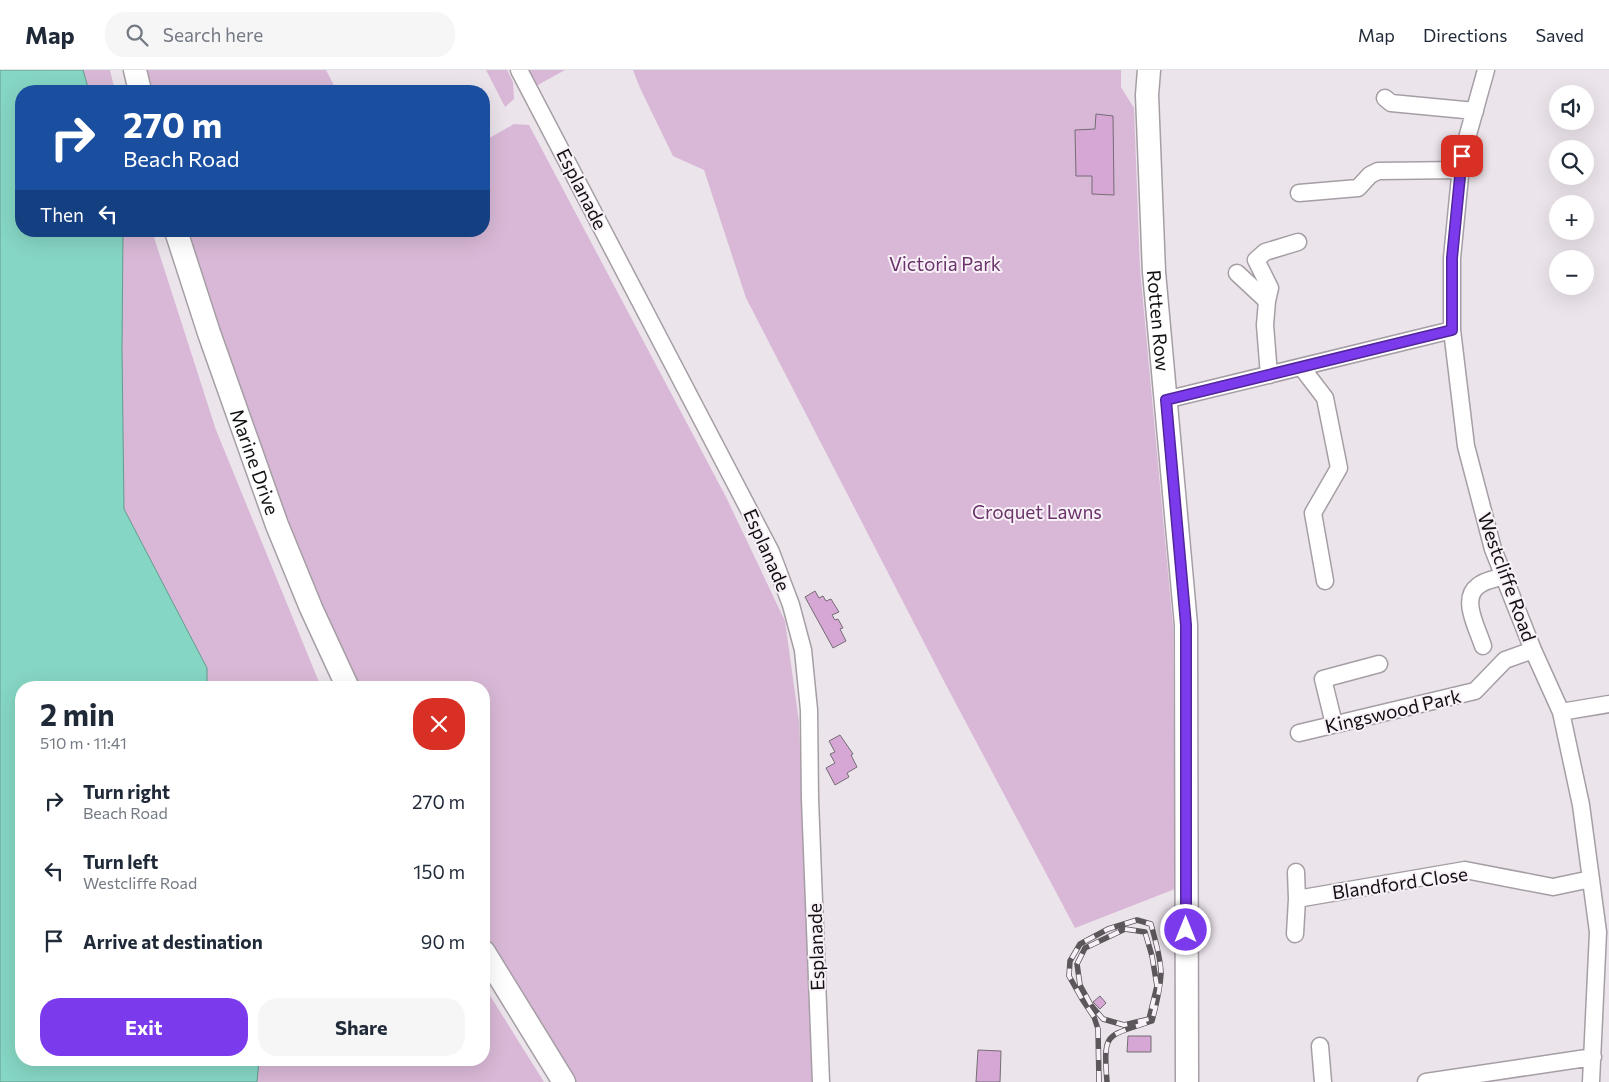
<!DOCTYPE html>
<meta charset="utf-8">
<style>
:root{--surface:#fff;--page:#f6f6f7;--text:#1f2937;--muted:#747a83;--line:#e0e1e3;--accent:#7c3aed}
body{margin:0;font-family:Commissioner,sans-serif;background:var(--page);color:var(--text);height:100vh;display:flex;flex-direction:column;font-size:19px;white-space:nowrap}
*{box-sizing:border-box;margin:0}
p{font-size:16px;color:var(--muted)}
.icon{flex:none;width:28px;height:28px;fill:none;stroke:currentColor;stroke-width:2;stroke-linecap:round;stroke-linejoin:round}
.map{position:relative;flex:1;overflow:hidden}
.drawer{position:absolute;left:15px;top:611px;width:475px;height:385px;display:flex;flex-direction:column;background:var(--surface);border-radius:20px;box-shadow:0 5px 20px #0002}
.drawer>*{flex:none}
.hud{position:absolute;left:15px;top:15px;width:475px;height:152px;border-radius:20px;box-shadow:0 5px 20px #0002;background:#1a4fa0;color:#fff;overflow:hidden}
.tools{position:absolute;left:1549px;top:15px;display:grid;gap:10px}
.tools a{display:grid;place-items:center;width:45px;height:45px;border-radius:50%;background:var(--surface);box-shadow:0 5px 20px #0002;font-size:25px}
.pin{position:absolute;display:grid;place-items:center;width:42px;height:42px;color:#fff;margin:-21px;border-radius:10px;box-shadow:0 2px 8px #0006}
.me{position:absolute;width:55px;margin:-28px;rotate:0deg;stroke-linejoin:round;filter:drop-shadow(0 0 4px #0008)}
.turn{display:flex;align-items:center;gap:18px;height:105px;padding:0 25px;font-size:22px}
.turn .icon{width:65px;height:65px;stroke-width:2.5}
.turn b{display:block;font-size:35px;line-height:42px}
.then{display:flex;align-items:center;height:48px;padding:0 25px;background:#0003;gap:10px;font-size:19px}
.round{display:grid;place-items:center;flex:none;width:52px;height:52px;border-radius:20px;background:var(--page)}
.head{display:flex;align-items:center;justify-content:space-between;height:85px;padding:0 25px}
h1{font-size:30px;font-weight:700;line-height:38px}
.cta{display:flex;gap:10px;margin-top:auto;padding:10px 25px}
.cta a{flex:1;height:58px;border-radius:20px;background:var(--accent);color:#fff;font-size:20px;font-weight:700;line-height:58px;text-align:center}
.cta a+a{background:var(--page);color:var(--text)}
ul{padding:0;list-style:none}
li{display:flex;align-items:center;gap:15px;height:70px;padding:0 25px}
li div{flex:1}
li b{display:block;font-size:19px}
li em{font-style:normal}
header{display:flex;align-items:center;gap:30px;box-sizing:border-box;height:70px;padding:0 25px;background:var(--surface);border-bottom:1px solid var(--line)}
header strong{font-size:24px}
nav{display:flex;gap:28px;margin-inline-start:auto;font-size:18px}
.search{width:350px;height:45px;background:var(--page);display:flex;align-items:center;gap:12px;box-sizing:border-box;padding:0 18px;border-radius:20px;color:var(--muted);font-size:19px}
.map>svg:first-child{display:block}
.green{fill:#d8b8d6}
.water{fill:#86d6c4;stroke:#649b8f}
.building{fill:#d6a7d5;stroke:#746d74}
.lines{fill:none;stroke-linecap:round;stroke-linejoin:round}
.street-casing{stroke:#a69ea5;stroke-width:19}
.secondary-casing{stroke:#a69ea5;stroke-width:25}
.street{stroke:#fff;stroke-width:16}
.secondary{stroke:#fff;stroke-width:22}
.rail-casing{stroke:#5c575b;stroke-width:5.5}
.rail{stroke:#f9f1f8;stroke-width:4;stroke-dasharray:11;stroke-linecap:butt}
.route-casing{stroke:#51269a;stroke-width:12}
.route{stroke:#7c3aed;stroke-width:9}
.labels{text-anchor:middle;stroke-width:4;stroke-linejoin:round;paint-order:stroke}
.street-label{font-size:19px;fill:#131013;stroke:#f9f1f8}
.park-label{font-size:19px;fill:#6a326a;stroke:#f9f1f8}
</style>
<header>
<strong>Map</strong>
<div class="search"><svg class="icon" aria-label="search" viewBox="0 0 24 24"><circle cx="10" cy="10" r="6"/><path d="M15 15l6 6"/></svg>Search here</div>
<nav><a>Map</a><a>Directions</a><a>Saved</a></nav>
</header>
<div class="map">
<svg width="1609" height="1012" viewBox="0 0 1609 1012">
<rect width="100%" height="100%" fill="#ece4eb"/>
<!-- green -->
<path class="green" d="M0,0H110L115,21H21V161H152L216,360L321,617L21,618V990H484V916L544,1012H0Z
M144,0H326L337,21H148Z
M486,0H507L513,12L514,29L505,37Z
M528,0H565L536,16Z
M633,0H1121V17L1134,38L1140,199L1173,556L1175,819L1075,858L946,615L746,228L704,100L673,86L640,18Z
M514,54L529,55L726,427L785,551L799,652L812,1012H576L484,865V618L357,617L292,470L185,161H484V71Z"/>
<!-- water -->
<path class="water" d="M0,0H83L89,21H21V161H123L122,280L124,439L207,598V617L21,618V990H259L257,1012H0Z"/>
<!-- building -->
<path class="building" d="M1096,44L1113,46L1114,125L1092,124V106H1076L1075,60L1095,59Z
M815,521L819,528L823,526L826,531L831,529L839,542L832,545L835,550L838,549L843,558L840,559L846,571L833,578L805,527Z
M840,665L853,684L851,685L857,697L847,703L849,707L835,715L826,698L835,693L830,684L835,682L829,671Z
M1100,926L1106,933L1100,939L1093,932Z
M1128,966H1151V982H1127Z
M978,980L1001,981L1000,1012H976Z"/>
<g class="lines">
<defs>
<path id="street" d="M519,0L771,482L791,535L803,580L809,640L810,729L821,1012
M1486,0L1462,86L1452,188V260L1466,376L1493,479L1533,580L1561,642L1581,735L1598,862L1591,1012
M1385,28L1391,33L1475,41
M1299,123L1358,118L1370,105L1378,101L1461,100
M1237,203L1267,231L1265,255L1269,305
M1267,231L1270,218L1256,190L1265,182L1298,172
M1302,298L1325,328L1339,398L1313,443L1325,511
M1165,330L1452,260
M1483,576C1478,559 1460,529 1478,516C1484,510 1496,509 1504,506
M1561,642L1609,634
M1334,654L1323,609L1379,594
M1299,663L1475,621L1505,590L1533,580
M1297,829L1465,800L1553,817L1591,809
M1295,864L1297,829L1296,802
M1320,976L1323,1012
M1426,1012L1593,987"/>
<g id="secondary">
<path d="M135,0L140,21"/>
<path id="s1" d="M1149,0L1147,25L1154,202L1186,555L1187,1012"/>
<path id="s2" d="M176,161L209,263L277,455L311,538L348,618"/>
<path d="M484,882L564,1012"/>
</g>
</defs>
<!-- street casing -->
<use href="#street" class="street-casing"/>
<!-- secondary casing -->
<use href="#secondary" class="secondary-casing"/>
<!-- street -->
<use href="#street" class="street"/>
<!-- secondary -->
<use href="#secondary" class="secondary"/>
<defs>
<path id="rail" d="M1125,859L1145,862L1152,886L1157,916L1149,949L1124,955L1103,949L1091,935L1080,915L1077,894L1085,878Z
M1099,1012L1098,959L1094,947L1082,929L1069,906L1070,891L1080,874L1108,859L1137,850L1151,854C1155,870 1161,888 1161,904C1160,920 1156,936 1152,951C1106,967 1103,960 1107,1012"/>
</defs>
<!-- rail casing -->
<use href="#rail" class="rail-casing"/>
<!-- rail -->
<use href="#rail" class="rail"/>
</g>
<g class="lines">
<defs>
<path id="route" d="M1186,860V555L1166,330L1452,260V188L1462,86"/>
</defs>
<!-- route casing -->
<use href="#route" class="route-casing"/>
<!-- route -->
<use href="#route" class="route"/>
</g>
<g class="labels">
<!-- street labels -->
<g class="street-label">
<text transform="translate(582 119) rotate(63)" y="7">Esplanade</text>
<text dy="7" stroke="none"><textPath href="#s1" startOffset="251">Rotten Row</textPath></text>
<text dy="7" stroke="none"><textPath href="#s2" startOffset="244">Marine Drive</textPath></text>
<text transform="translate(767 480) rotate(66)" y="7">Esplanade</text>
<text transform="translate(1507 507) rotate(70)" y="7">Westcliffe Road</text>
<text transform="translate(1393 641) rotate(-13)" y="7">Kingswood Park</text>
<text transform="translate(1400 813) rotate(-8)" y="7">Blandford Close</text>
<text transform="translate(816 877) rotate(-92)" y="7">Esplanade</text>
</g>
<!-- park labels -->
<g class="park-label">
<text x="945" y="201">Victoria Park</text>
<text x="1037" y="449">Croquet Lawns</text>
</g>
</g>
</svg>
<div class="tools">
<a><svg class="icon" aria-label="sound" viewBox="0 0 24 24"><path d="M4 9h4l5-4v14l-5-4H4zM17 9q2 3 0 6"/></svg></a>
<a><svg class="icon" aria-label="search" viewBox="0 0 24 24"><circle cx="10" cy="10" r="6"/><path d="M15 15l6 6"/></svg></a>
<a>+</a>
<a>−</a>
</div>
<div class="pin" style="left:1462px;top:86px;background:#d93025"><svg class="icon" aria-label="arrive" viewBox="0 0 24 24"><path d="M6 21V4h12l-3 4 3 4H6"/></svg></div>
<svg class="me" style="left:1186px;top:860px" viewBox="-20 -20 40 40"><circle r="17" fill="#7c3aed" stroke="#fff" stroke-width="3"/><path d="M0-11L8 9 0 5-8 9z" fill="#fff"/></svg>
<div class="hud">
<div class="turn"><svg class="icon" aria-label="right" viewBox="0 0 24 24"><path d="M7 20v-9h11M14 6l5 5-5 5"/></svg><div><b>270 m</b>Beach Road</div></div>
<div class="then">Then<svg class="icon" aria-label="left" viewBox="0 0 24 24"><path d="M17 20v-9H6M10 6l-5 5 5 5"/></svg></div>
</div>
<section class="drawer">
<div class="head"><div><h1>2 min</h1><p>510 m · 11:41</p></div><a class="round" style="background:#d93025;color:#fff"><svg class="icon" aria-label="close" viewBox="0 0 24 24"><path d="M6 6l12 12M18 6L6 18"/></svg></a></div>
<ul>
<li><svg class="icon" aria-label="right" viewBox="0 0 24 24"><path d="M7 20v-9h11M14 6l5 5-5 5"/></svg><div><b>Turn right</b><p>Beach Road</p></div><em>270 m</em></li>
<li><svg class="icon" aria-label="left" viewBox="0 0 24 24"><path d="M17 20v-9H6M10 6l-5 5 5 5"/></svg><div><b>Turn left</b><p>Westcliffe Road</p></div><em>150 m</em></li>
<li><svg class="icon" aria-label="arrive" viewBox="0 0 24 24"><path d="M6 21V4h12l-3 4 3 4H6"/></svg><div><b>Arrive at destination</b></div><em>90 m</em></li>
</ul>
<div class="cta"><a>Exit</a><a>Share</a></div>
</section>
</div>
